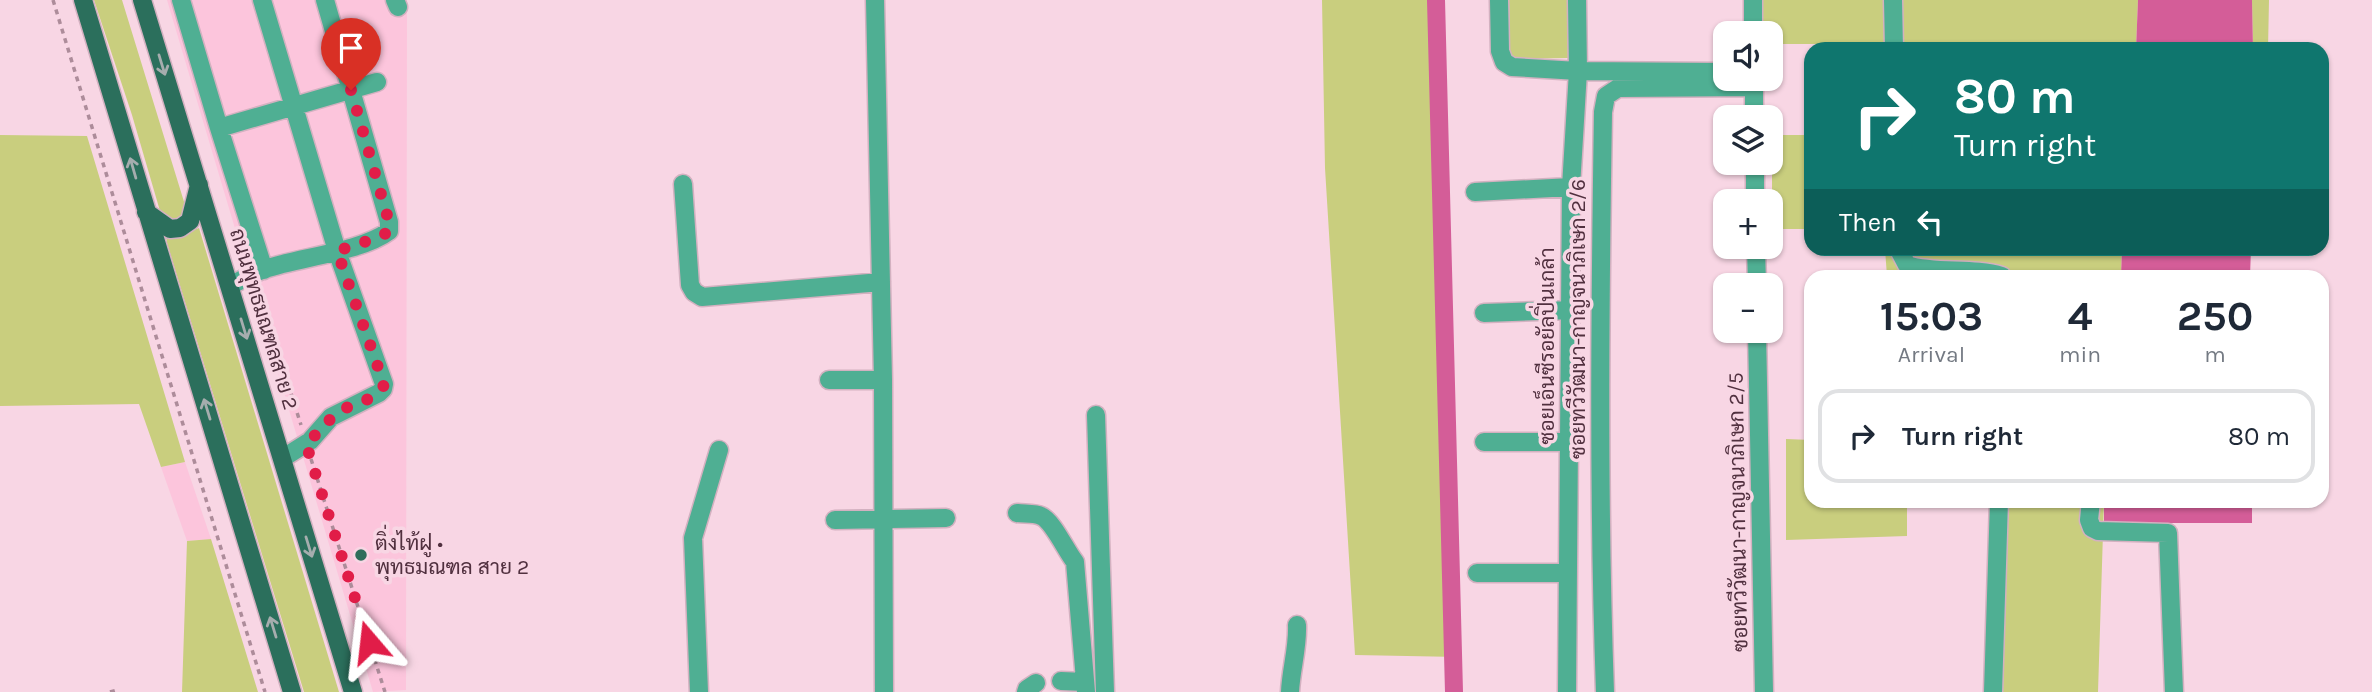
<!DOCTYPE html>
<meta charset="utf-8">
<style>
:root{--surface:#fff;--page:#f6f6f7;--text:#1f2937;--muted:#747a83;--line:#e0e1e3}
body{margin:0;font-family:Karla,Sarabun,sans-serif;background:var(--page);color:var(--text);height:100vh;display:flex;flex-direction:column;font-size:26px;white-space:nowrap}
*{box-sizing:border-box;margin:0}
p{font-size:23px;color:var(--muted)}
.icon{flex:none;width:38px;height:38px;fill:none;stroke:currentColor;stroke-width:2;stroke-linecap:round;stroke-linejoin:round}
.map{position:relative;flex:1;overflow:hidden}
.panel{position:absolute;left:1804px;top:270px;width:525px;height:238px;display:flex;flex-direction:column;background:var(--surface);border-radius:21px;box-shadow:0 2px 5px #0004}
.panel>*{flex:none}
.banner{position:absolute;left:1804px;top:42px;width:525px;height:214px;border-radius:21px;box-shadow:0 2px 5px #0004;background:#0f766e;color:#fff;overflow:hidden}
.buttons{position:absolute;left:1713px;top:21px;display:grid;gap:14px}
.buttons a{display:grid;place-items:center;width:70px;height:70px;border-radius:14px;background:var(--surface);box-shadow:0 2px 5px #0004;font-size:35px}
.pin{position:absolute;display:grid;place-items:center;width:60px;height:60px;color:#fff;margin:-72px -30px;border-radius:50% 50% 50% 0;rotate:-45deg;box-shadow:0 0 7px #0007}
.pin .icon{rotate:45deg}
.me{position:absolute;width:77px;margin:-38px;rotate:343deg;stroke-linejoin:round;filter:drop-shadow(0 0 5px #0008)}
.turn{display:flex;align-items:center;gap:24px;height:147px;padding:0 35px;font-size:32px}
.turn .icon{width:91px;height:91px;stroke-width:2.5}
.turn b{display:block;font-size:49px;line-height:60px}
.then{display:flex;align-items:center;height:66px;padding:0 35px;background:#0003;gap:14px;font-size:26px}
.eta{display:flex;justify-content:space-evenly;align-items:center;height:119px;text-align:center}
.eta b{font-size:42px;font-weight:700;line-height:49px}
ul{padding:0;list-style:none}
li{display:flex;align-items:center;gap:21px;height:94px;margin:0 14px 10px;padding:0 21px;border:4px solid var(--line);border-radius:21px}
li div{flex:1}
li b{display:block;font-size:26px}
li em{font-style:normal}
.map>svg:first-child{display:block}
.built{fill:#fcc5dc}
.green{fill:#c9ce7e}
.water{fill:#d45d98}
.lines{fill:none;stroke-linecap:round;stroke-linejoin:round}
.canal{stroke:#d45d98;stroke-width:18}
.minor-casing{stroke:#d3b1c0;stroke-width:21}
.major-casing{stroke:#d3b1c0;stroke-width:21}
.path{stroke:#ad8c9a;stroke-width:3.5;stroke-dasharray:5 5;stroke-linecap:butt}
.minor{stroke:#4faf93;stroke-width:18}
.major{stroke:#2b6f5c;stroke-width:18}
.oneway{stroke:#a6adae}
.route{stroke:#e11d48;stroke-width:12;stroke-dasharray:0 21.6}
.poi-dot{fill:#2e6e5b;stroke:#f8d6e4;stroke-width:2.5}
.labels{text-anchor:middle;stroke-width:7;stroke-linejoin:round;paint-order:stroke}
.street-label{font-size:21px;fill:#51303f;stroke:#f8d6e4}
.poi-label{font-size:21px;fill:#51303f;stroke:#f8d6e4;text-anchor:start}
</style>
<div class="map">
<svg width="2372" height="692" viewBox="0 0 2372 692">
<rect width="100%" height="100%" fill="#f8d6e4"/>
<!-- built -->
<path class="built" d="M167,0H407L406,690L373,692Z
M185,462L211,539L187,541L161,467Z"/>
<!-- green -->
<path class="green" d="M94,0H122L185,205L183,215L174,220L160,211L132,115Z
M1322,0H1439L1459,657L1355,655L1325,168Z
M1509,0H1567L1568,58L1510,59Z
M1747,0H2138L2136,49H1882L1881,44H1771V33H1747Z
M2252,0H2269L2268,49H2253Z
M0,135L87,136L185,462L161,467L139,404L0,406Z
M1772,135H1811V229H1772Z
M199,228L339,692H304L167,243L166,236H178Z
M1885,249H2122L2121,276H1887Z
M1786,439L1811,440V500L1907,501V536L1786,540Z
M2008,501H2104L2098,692H2003Z
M211,539L258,692H182L187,541Z"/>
<!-- water -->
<path class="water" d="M2138,0H2252L2253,49H2136Z
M2122,249H2251L2250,276H2121Z
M2104,501H2252V523H2104Z"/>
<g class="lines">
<!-- canal -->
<path class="canal" d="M1436,0L1454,692"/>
<defs>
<path id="minor" d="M181,0L219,128L264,270
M262,0L337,251L384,384L383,389L379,393L331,417L310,441L283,458
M395,0L398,7
M875,0L883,380L884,692
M1499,0L1500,51L1504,62L1512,67L1578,71L1719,72
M1753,0V33
M1893,0L1894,49
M1754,79V117
M219,128L377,82
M1755,163V201
M683,184L690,285L694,292L702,297L881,282
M1475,192L1571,187
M1756,247L1757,285
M1898,248L1907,265C1937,274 1972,267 2002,276
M231,285C242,280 253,273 265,269C300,257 361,252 389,231V222L325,0
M1484,313L1570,310
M1757,331L1764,692
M829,380H883
M1096,415L1105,692
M1484,442H1569
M2091,500L2089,520L2092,528L2098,531L2168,533L2174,692
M1017,513C1024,514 1035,513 1041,516C1053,521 1066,551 1075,562L1086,692
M835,520L946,518
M1477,573H1568
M1061,681L1085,682
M699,692L693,538L719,450
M1026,692L1027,689L1036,683
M1290,692C1291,669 1298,648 1297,625
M1567,692L1571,187L1578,71L1577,0
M1605,692C1598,499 1600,305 1603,112L1606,96L1618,88L1754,87
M1993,692L1999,500"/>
<path id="major" d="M83,0L292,692
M142,0L353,692
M146,212L170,229L180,228L190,221L199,185"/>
</defs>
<!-- minor casing -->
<use href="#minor" class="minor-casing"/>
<!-- major casing -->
<use href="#major" class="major-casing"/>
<!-- path -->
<path class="path" d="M53,0L265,692
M258,289L301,425
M311,459L385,692
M110,692L117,690"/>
<!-- minor -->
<use href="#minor" class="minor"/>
<!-- major -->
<use href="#major" class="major"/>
</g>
<!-- one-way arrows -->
<defs><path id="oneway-shaft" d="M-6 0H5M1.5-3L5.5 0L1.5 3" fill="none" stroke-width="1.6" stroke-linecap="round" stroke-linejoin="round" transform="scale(1.75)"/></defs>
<g class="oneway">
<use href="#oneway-shaft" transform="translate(162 65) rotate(73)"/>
<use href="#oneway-shaft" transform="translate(133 168) rotate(-106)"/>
<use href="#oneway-shaft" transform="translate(244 329) rotate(73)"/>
<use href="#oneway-shaft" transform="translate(207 409) rotate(-107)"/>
<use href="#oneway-shaft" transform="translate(309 547) rotate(73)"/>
<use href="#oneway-shaft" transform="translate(273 627) rotate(-107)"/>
</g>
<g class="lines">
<!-- route -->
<path class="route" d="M351,90L389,222V231L382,236L337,251L384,384C381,398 360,401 348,407C329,416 321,431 306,444L369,642"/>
</g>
<!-- markers -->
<circle class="poi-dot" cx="361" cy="555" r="7"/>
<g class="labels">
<!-- street labels -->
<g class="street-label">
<text transform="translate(264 319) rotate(73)" y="7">ถนนพุทธมณฑลสาย 2</text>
<text transform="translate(1578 319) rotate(-90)" y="7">ซอยทวีวัฒนา-กาญจนาภิเษก 2/6</text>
<text transform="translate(1547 346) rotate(-90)" y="7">ซอยเอ็นซีรอยัลปิ่นเกล้า</text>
<text transform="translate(1738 512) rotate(-91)" y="7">ซอยทวีวัฒนา-กาญจนาภิเษก 2/5</text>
</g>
<!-- poi labels -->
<g class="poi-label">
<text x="375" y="550">ติ่งไท้ฝู •<tspan x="375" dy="24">พุทธมณฑล สาย 2</tspan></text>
</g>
</g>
</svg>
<div class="buttons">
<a><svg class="icon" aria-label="sound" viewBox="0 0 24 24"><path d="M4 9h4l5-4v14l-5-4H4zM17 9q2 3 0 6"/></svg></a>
<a><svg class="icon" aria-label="layers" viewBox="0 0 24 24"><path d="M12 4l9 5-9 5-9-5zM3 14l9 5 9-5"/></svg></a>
<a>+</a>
<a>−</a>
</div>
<div class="pin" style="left:351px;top:90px;background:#d93025"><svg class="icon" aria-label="arrive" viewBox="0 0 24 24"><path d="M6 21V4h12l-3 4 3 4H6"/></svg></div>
<svg class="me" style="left:369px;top:642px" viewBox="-20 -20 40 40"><path d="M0-17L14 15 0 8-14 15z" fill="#e11d48" stroke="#fff" stroke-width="4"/></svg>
<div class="banner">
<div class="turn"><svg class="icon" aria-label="right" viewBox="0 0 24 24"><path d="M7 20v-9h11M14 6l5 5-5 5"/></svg><div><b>80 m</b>Turn right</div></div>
<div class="then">Then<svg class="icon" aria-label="left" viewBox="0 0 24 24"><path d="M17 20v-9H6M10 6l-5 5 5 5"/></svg></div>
</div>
<section class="panel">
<div class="eta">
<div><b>15:03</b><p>Arrival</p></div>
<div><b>4</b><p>min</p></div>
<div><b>250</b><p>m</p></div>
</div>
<ul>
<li><svg class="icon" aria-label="right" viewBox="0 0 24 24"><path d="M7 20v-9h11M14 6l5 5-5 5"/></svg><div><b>Turn right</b></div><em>80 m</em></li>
</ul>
</section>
</div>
